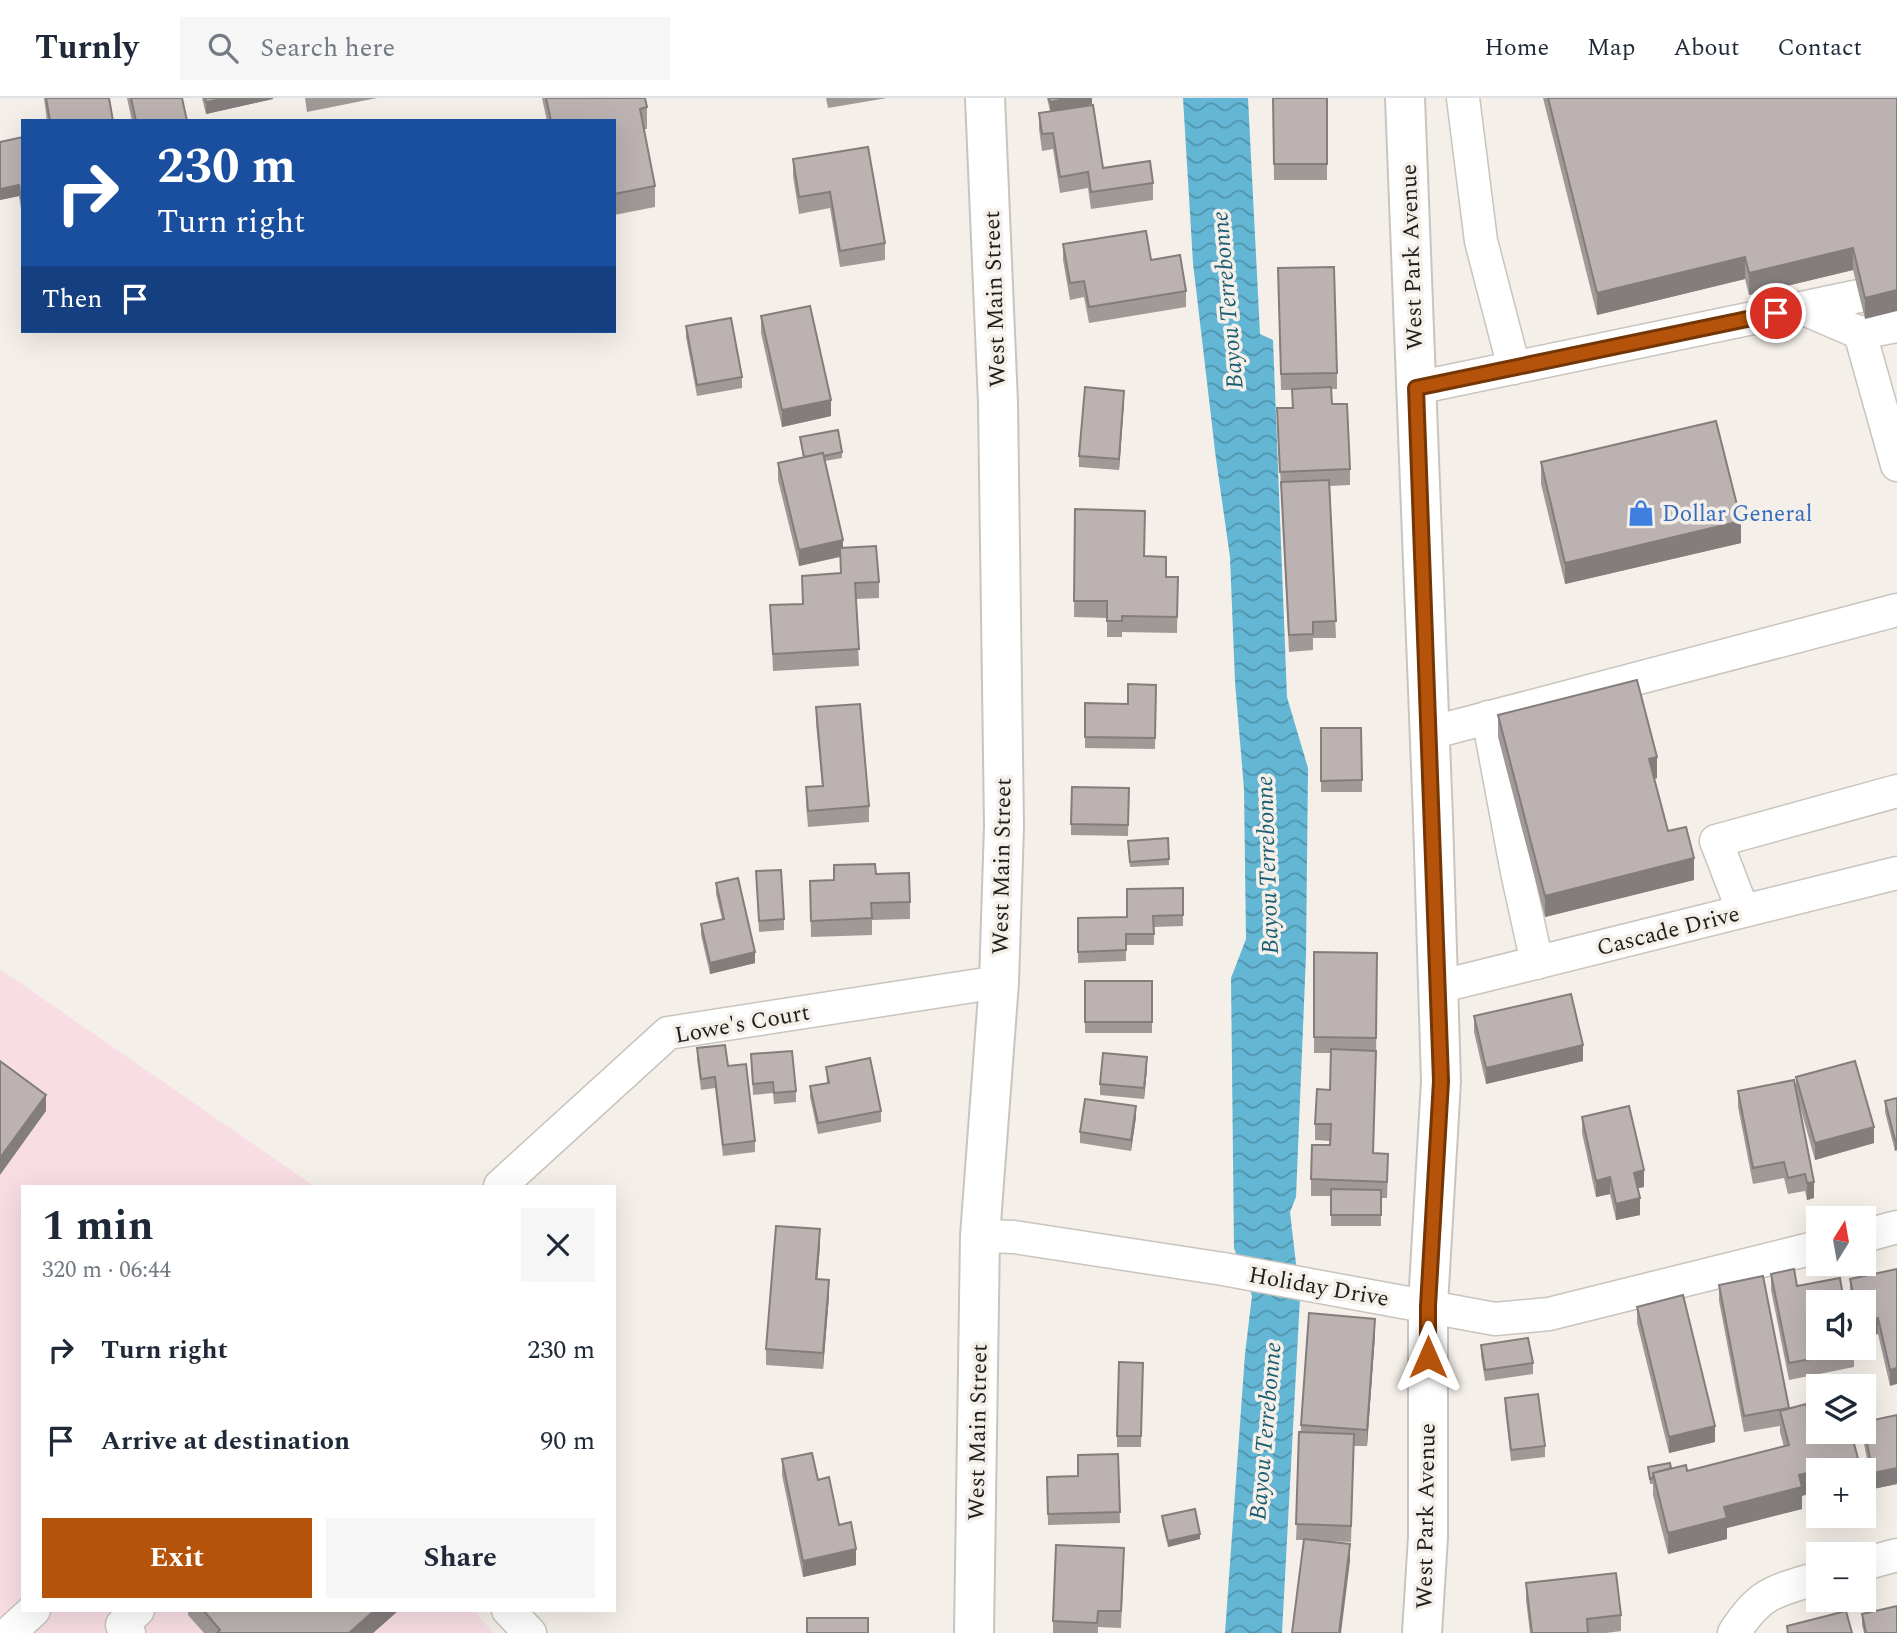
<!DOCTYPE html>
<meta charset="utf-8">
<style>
:root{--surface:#fff;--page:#f6f6f7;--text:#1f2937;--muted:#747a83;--line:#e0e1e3;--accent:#b45309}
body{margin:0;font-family:Spectral,serif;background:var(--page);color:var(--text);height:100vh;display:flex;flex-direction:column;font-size:26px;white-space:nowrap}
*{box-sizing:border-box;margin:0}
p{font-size:23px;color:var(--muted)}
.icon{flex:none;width:38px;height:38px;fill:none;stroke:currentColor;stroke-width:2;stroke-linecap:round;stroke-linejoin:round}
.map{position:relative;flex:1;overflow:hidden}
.panel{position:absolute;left:21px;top:1087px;width:595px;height:427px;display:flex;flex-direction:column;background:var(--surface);border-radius:0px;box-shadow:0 7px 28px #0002}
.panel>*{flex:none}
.top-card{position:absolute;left:21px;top:21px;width:595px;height:214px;border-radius:0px;box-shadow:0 7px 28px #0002;background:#1a4fa0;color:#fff;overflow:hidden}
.needle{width:46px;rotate:11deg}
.controls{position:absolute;left:1806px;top:1108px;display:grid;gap:14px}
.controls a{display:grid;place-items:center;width:70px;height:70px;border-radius:0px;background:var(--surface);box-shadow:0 7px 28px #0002;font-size:35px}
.pin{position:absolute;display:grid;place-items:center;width:60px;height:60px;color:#fff;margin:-30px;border:4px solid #fff;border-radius:50%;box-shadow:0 2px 7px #0007}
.me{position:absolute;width:77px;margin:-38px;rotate:0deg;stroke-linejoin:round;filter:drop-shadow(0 0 5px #0008)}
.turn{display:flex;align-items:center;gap:24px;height:147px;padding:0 21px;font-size:32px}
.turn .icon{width:91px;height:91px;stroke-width:2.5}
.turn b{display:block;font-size:49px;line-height:60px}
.then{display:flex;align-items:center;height:66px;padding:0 21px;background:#0003;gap:14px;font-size:26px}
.round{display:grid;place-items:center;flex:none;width:74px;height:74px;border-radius:0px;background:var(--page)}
.summary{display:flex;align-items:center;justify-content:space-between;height:119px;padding:0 21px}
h1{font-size:42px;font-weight:700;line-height:52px}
.button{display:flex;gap:14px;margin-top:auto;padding:14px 21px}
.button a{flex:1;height:80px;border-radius:0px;background:var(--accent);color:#fff;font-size:28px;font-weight:700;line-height:80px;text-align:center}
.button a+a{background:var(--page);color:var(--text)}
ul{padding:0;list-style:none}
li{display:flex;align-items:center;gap:21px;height:91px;padding:0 21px}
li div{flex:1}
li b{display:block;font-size:26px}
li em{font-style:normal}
header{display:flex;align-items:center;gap:42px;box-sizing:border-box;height:98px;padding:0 35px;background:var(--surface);border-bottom:2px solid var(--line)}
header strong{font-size:33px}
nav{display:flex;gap:38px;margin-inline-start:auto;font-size:24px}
.search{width:490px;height:63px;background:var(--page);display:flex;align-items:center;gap:18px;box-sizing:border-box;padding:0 24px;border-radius:0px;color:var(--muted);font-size:26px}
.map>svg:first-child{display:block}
.commercial{fill:#f8dee4}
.water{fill:url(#water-waves)}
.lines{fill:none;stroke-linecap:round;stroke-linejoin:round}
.minor-casing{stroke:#c9c4bd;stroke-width:35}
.major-casing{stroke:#c9c4bd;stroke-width:42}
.minor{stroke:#fff;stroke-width:32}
.major{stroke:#fff;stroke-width:38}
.wall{fill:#a19998}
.shaded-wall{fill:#837d7c}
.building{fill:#bbb2b1;stroke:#837d7c;stroke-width:2}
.route-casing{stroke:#753606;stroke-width:18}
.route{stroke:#b45309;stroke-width:12}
.labels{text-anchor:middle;stroke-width:7;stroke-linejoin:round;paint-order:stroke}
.street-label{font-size:23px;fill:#211f1d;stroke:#f4efe8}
.shop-label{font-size:23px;fill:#366cbe;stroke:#f4efe8;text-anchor:start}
.water-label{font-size:24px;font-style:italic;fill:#1b5e73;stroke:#f4efe8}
</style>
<header>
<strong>Turnly</strong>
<div class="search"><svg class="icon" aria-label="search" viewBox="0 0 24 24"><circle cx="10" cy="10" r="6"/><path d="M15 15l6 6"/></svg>Search here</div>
<nav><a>Home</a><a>Map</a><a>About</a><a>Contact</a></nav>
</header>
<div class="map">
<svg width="1897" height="1535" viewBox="0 0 1897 1535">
<defs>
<pattern id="water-waves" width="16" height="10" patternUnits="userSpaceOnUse" patternTransform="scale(1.75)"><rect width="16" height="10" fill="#63b7d5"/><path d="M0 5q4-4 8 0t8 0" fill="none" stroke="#5194ac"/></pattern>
</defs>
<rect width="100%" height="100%" fill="#f4efe8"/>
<!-- commercial -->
<path class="commercial" d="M0,871L314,1088H23V1512H474L493,1535H0Z"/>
<!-- water -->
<path class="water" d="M1183,0H1248L1260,236L1273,242L1287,599L1308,670L1306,857L1296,1099L1290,1114L1300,1200L1282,1535H1225L1245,1256L1252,1198L1234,1150L1231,880L1246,841L1244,691L1235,584L1230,459L1216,361L1193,165Z"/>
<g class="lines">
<defs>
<path id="minor" d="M1463,0L1481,143L1514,270
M1802,210L1860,235L1897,228
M1860,235L1897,367
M1416,290L1859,198
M1488,619L1517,774L1537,865
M1430,635L1897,512
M1743,813L1716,743L1897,693
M1438,889L1897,775
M500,1088L668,935L999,884
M980,1138L1014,1139L1223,1171L1495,1221L1549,1216L1818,1149
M1864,1138L1897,1129
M1864,1466L1897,1457
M508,1512L530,1535
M9,1535L34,1512
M129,1535L122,1527L138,1512
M1734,1535C1760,1494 1775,1493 1818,1480"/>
<path id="major" d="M1405,0L1433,721L1441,983L1428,1207V1439L1422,1535
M974,1535L980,1138L999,884L1004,728L998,305L985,0"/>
</defs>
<!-- minor casing -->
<use href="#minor" class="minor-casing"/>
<!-- major casing -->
<use href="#major" class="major-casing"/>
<!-- minor -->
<use href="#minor" class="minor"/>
<!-- major -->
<use href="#major" class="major"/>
</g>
<!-- wall -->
<path class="wall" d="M44,0H109L113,23H47Z
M127,0H182L187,23H132Z
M202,0H273V1L206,16Z
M305,0H377L307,14Z
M542,0H645L647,9V31H644L655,88V109L614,117V23H547Z
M826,0H887L828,10Z
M1047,0H1092V6L1082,8L1103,70L1153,85V102L1091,111L1088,90L1060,95L1053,51L1042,53L1039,31V15L1050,13Z
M1273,0H1327V82H1274Z
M1543,0H1897L1865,221L1853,172L1749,197L1745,181L1597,217Z
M23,39V110L21,111L19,98L0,102Z
M868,49L885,145V162L840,169L830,110L799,116L793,78V61Z
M1063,146L1151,162L1186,193V209L1089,225L1084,199L1070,202L1063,162Z
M1278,186L1337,275V291H1331L1332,306L1350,371V387L1330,388L1336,540H1313V552L1289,554L1277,310H1292V292H1281Z
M761,218L831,318L782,329L761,235Z
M686,228L742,279V290L697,298L686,239Z
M1124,304L1119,372L1079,369V358Z
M800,339L842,354V360L825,363L843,450L879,484V500L856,501L859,568L773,573L770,507L802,506V478L841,475L840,459L799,468L778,382V365L803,360Z
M1541,364L1741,445L1565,486L1541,386Z
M1075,411L1145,458L1166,479H1178L1177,535L1122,534V539H1107V520L1074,519Z
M1156,587L1155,651L1085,650V605L1128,606Z
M816,609L869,708V724L808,729L806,705V689L822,688L816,625Z
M1498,617L1657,680L1654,681L1668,733L1694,782L1545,819L1498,639Z
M1321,630H1361L1362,694H1321Z
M1129,690L1128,738L1071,737V726Z
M1168,740L1169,767L1130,769L1128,743Z
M756,773L784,821V832L759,834Z
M876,776L910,804V821L872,822V837L811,839L810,783L834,782Z
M716,785L755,865L710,876L701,837V826L722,821L716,796Z
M1183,790V828L1154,829V847H1126V863L1078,865V820L1127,819Z
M1314,854L1377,855L1376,969L1373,1055L1388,1072L1387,1100H1381V1128H1331V1098H1311V1081L1330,1047V1043L1315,1042V1026L1330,992L1331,955H1314Z
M1085,883H1152V935H1085Z
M1474,918L1583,963L1486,986L1474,934Z
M697,950L755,1043V1054L723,1058L715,990L701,992L697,961Z
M751,956L796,993V1004L774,1006L773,995L753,997Z
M826,969L881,1013V1024L818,1036L810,999V988L827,986Z
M1147,971L1144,1001L1100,997V986Z
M1796,979L1874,1045L1815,1062L1799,1005L1814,1100L1807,1102L1805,1093L1788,1096L1784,1080L1753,1086L1738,1009V993L1796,992Z
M1897,1000V1052L1895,1053L1885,1014V1003Z
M1136,1019L1131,1053L1080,1045V1034Z
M1582,1019L1644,1089L1637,1090L1640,1117L1616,1122L1610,1096L1596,1099L1582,1035Z
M820,1148L817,1181L829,1198L823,1271L766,1267V1251Z
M1897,1171L1890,1288L1878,1236L1864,1204H1851L1850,1197V1181Z
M1771,1176L1797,1188L1854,1253V1269L1789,1282L1771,1192Z
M1763,1178L1789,1311L1818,1372L1802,1398V1411L1727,1430V1441L1668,1456L1653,1397V1386H1650L1648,1369L1671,1370L1687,1373L1784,1349L1780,1334V1328L1744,1334L1719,1203V1187Z
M1637,1209L1715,1344L1669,1355L1637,1225Z
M1375,1237L1367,1348H1354L1351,1444L1323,1443L1350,1463L1303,1442H1296L1301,1327Z
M1481,1247L1533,1265V1276L1485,1283L1481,1258Z
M1143,1265L1141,1349H1117V1338Z
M1505,1300L1545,1348V1359L1511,1363L1505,1311Z
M1897,1317V1386L1873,1391L1863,1341L1864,1324Z
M1118,1356L1120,1425L1048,1427L1047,1379L1078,1378Z
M782,1361L839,1427L856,1467L803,1479L782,1377Z
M1162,1418L1200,1441L1168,1449L1162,1424Z
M1124,1467L1121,1530L1098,1529V1535H1053V1523Z
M1526,1485L1621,1517V1533L1606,1535H1530L1526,1502Z
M188,1512H399L373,1535H204L188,1517Z
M1862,1516L1897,1535H1864L1862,1527Z"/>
<!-- shaded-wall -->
<path class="shaded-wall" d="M227,0H273V1L206,16V4Z
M1069,0H1092V6L1050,15V4Z
M19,87V98L0,102V91Z
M1853,150V172L1749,197V175Z
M1745,159V181L1597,217V195Z
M1897,192V213L1865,221V200Z
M1124,293V304L1119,372V361Z
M831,302V318L782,329V312Z
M1741,423V445L1565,486V465Z
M843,442V458L799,468V452Z
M1657,659V680L1649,683V661Z
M1694,760V782L1545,819V798Z
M755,854V865L710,876V865Z
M1583,947V963L1486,986V970Z
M1147,959V971L1144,1001V990Z
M46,997V1013L0,1077V1060Z
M1136,1008V1019L1131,1053V1042Z
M1874,1029V1045L1815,1062V1045Z
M1897,1041V1052L1895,1053V1042Z
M1644,1072V1089L1634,1091V1075Z
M1610,1079V1096L1596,1099V1083Z
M1814,1084V1100L1807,1102V1085Z
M1640,1100V1117L1616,1122V1106Z
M820,1131V1148L816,1197V1181Z
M829,1182V1198L823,1271V1255Z
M1878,1220V1236L1864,1240V1223Z
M1375,1221V1237L1367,1348V1332Z
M1897,1270V1286L1890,1288V1272Z
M1715,1328V1344L1669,1355V1339Z
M1897,1370V1386L1873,1391V1375Z
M1823,1371V1372H1818V1393L1802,1398V1411L1727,1430V1441L1668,1456V1435L1724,1409L1799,1377Z
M1200,1436V1441L1168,1449V1443Z
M1350,1446V1463L1341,1535H1339Z
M856,1451V1467L803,1479V1463Z
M375,1512H399L373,1535H349Z"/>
<!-- building -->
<path class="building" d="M46,0H109L113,23H50Z
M131,0H182L187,23H136Z
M205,0H227L206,4Z
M546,0H645L647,9L640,11L655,88L614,96V23H551Z
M1049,0H1069L1050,4Z
M1273,0H1327V66H1274Z
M1548,0H1897V192L1865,200L1853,150L1749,175L1745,159L1597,195Z
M1093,7L1103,70L1150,63L1153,85L1091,94L1088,74L1060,79L1053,35L1042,36L1039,15Z
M23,39V99L21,100L19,87L0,91V44Z
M868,49L885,145L840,153L830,94L799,99L793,61Z
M1146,133L1151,162L1180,157L1186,193L1089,209L1084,183L1070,185L1063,146Z
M1334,169L1337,275L1281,276L1278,170Z
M810,208L831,302L782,312L761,218Z
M731,220L742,279L697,287L686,228Z
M1085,289L1124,293L1119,361L1079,358Z
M1331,289L1332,306H1347L1350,371L1280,374L1277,310H1293L1292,291Z
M1716,323L1741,423L1565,465L1541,364Z
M838,332L842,354L824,358L823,355L804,359L800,339Z
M823,355L843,442L799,452L778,365Z
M1329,382L1336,523L1313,524V536L1289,537L1281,384Z
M1075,411L1145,413L1144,458L1166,459V479H1178L1177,519L1122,518V523H1107V503H1074Z
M876,448L879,484L855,485L859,551L773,556L770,507L803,506L802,478L841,475L840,450Z
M1637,582L1657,659L1649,661L1668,733L1686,729L1694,760L1545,798L1498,617Z
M1128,586L1156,587L1155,640L1085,639V605L1128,606Z
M860,606L869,708L808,713L806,689L823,688L816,609Z
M1321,630H1361L1362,682L1321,683Z
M1072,689L1129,690L1128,727L1071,726Z
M1168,740L1169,761L1130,764L1128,743Z
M875,766L876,776L909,775L910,804L871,805L872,820L811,823L810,783L834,782V767Z
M781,772L784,821L759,823L756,773Z
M738,780L755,854L710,865L701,826L724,821L716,785Z
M1183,790V817L1153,818L1154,836H1126V852L1078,854V820L1127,819V791Z
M1314,854L1377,855L1376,940L1314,939Z
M1085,883H1152V924H1085Z
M1571,896L1583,947L1486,970L1474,918Z
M725,947L728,968L746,966L755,1043L723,1047L715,979L701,981L697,950Z
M1331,951L1376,953L1373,1055L1388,1056L1387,1084L1311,1081L1312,1047H1330L1331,1026H1315L1317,991L1330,992Z
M792,953L796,993L774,995L773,984L753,986L751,956Z
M1103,955L1147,959L1144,990L1100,986Z
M870,960L881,1013L818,1025L810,988L829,985L826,969Z
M0,963L46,997L0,1060Z
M1855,963L1874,1029L1815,1045L1796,979Z
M1794,982L1814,1084L1807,1085L1805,1076L1788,1080L1784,1064L1753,1070L1738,993Z
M1897,1000V1041L1895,1042L1885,1003Z
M1085,1001L1136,1008L1131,1042L1080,1034Z
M1629,1008L1644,1072L1634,1075L1640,1100L1616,1106L1610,1079L1596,1083L1582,1019Z
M1331,1091L1381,1092V1117H1331Z
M776,1128L820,1131L816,1181L829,1182L823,1255L766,1251Z
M1794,1171L1797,1188L1840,1180L1844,1204H1818V1250H1853L1854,1253L1789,1265L1771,1176Z
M1897,1171V1270L1890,1272L1878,1220L1864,1223V1204H1855L1850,1181Z
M1763,1178L1789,1310L1744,1318L1719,1187Z
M1683,1197L1715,1328L1669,1339L1637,1209Z
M1309,1215L1375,1221L1367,1332L1301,1327Z
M1528,1240L1533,1265L1485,1272L1481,1247Z
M1119,1264L1143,1265L1141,1338H1117Z
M1538,1296L1545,1348L1511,1352L1505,1300Z
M1806,1306L1810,1322L1818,1319V1334H1851L1861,1372H1823V1371L1799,1377L1802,1389L1724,1409L1727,1420L1668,1435L1653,1375L1686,1367L1687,1373L1789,1347L1780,1313Z
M1897,1317V1370L1873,1375L1864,1330V1324Z
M1299,1334L1354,1336L1351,1428L1296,1426Z
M812,1355L818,1382L829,1379L839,1427L851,1424L856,1451L803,1463L782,1361Z
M1118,1356L1120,1414L1048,1416L1047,1379L1078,1378V1357Z
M1670,1365L1671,1370L1653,1375V1380L1650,1381L1648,1369Z
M1195,1411L1200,1436L1168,1443L1162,1418Z
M1304,1441L1350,1446L1339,1535H1292Z
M1056,1447L1124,1450L1121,1513H1098L1097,1525L1053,1523Z
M1616,1475L1621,1517L1587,1521L1588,1535H1532L1526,1485Z
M1897,1508V1535H1866L1862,1516Z
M203,1512H375L349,1535H217L220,1532Z
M1846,1513L1852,1535H1788L1787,1528Z
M807,1520H868V1535H807Z"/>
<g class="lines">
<defs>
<path id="route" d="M1428,1259V1208L1441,983L1416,290L1776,215"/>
</defs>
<!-- route casing -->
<use href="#route" class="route-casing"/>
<!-- route -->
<use href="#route" class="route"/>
</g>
<!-- icons -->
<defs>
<symbol id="shop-bare" viewBox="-9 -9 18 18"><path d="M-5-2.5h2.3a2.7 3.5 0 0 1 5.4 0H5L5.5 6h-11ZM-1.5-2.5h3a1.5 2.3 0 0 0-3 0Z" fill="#3f7fe0" stroke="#f4efe8" stroke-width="2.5" paint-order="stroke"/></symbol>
</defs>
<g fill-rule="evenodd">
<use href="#shop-bare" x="1622" y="396" width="38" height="38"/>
</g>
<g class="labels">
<!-- street labels -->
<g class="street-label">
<text transform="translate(1411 159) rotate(-92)" y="8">West Park Avenue</text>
<text transform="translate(994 201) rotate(-92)" y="8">West Main Street</text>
<text transform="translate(1001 768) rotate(-89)" y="8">West Main Street</text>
<text transform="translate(1668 832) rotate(-14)" y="8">Cascade Drive</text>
<text transform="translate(742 925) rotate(-10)" y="8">Lowe's Court</text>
<text transform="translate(1319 1188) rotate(10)" y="8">Holiday Drive</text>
<text transform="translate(977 1334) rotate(-89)" y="8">West Main Street</text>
<text transform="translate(1425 1418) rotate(-89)" y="8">West Park Avenue</text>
</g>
<!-- shop labels -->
<g class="shop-label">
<text x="1662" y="423">Dollar General</text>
</g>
<!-- water labels -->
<g class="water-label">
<text transform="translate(1227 202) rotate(-95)" y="8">Bayou Terrebonne</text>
<text transform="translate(1267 767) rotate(-92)" y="8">Bayou Terrebonne</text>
<text transform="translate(1265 1333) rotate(-85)" y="8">Bayou Terrebonne</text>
</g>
</g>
</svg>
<div class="controls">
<a><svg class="needle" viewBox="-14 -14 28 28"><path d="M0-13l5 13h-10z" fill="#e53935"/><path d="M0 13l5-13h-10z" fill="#747a83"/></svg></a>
<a><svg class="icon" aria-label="sound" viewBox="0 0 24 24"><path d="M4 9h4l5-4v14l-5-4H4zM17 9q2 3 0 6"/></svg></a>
<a><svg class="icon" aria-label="layers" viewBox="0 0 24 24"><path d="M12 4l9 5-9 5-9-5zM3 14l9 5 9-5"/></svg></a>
<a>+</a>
<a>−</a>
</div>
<div class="pin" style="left:1776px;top:215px;background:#d93025"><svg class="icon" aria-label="arrive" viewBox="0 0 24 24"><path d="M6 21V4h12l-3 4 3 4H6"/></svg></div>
<svg class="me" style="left:1428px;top:1259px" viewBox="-20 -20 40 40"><path d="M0-17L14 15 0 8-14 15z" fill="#b45309" stroke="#fff" stroke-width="4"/></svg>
<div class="top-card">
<div class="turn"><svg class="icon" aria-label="right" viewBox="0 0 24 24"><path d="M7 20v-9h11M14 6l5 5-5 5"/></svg><div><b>230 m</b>Turn right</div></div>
<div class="then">Then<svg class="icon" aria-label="arrive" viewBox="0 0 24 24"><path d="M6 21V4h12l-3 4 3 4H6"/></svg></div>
</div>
<section class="panel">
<div class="summary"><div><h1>1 min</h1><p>320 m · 06:44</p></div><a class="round"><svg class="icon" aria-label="close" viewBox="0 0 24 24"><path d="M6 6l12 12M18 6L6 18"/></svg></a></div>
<ul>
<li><svg class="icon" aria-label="right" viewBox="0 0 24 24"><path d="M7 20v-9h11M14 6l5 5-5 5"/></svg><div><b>Turn right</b></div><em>230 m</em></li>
<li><svg class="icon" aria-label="arrive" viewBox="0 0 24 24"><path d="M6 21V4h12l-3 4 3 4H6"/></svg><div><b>Arrive at destination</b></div><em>90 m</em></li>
</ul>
<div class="button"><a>Exit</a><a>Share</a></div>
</section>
</div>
